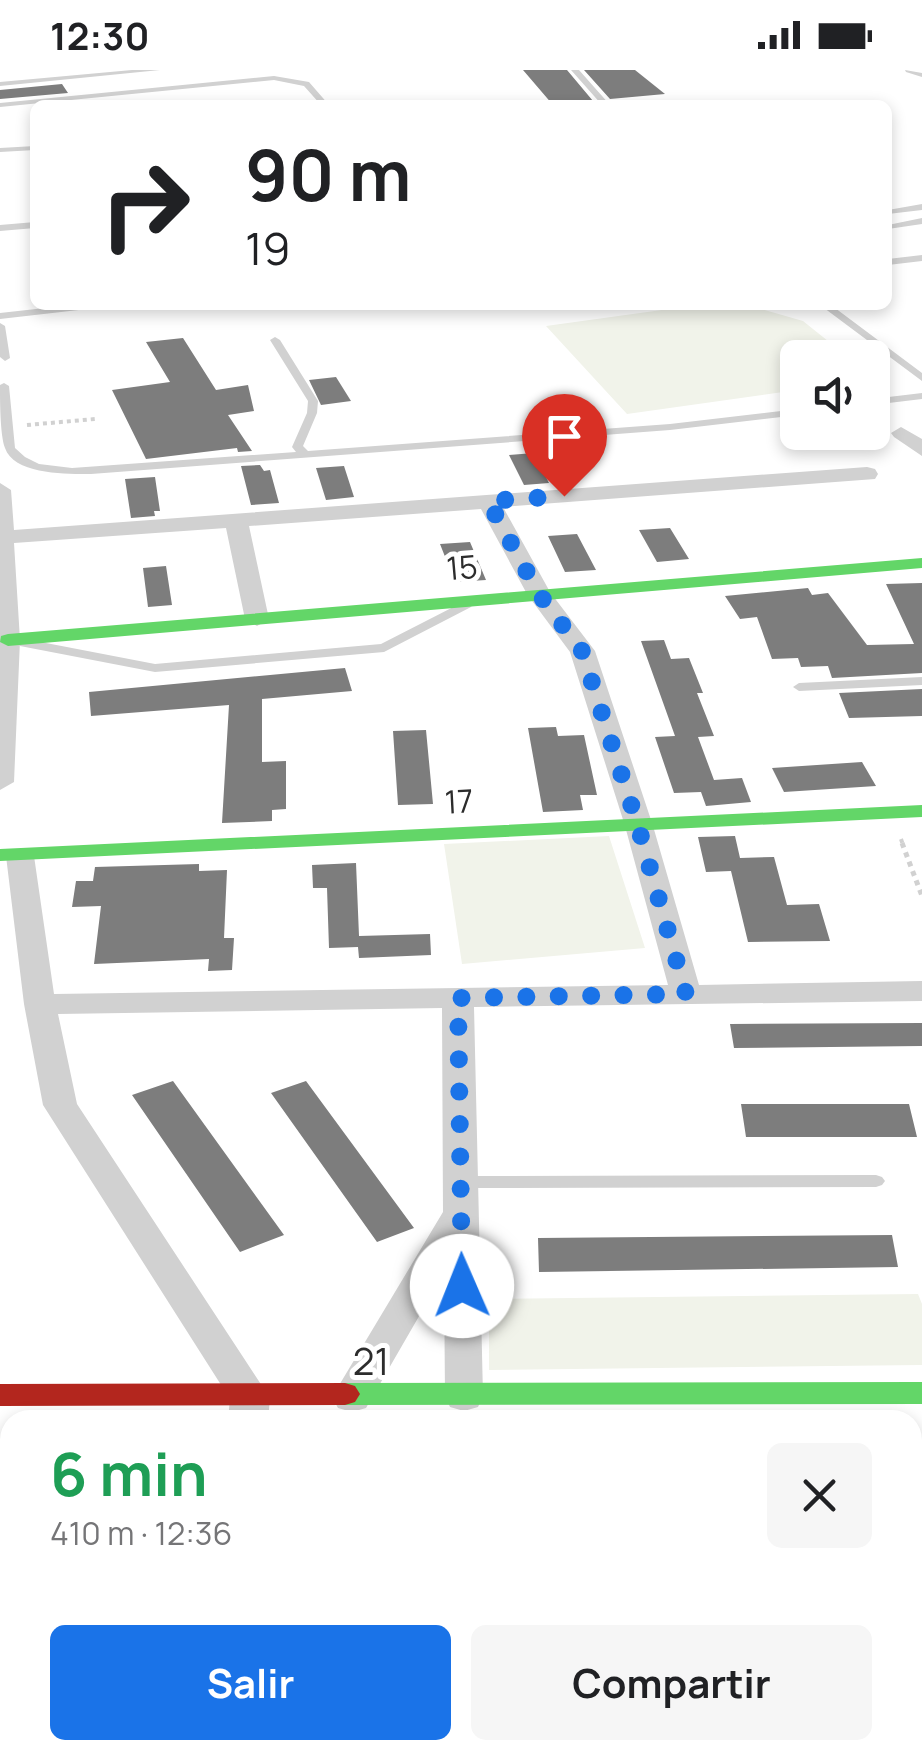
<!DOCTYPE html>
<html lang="es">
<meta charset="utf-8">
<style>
:root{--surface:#fff;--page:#f6f6f6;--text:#202124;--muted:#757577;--accent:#1a73e8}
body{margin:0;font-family:Manrope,sans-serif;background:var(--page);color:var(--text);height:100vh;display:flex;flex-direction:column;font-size:38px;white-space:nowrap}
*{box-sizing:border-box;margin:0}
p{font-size:32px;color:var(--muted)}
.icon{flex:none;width:55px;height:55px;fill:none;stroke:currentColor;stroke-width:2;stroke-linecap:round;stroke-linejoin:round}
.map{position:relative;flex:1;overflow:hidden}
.drawer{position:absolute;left:0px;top:1340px;width:922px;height:350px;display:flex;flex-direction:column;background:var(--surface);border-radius:30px 30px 0 0;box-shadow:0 5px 15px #0003}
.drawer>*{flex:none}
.top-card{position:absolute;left:30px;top:30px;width:862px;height:210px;border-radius:15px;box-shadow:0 5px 15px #0003;background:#fff;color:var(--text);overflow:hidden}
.fabs{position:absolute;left:780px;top:270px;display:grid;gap:20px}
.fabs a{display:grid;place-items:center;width:110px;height:110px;border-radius:15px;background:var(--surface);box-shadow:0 5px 15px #0003;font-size:50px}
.pin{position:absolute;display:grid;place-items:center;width:85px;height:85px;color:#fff;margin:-102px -42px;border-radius:50% 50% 50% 0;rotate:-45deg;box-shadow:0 0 10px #0007}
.pin .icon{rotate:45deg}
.me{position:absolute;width:110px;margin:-55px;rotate:359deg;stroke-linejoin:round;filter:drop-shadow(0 0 8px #0008)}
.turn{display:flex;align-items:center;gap:35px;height:210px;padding:0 50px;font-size:45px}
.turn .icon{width:130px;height:130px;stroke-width:2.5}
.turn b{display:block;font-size:70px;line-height:85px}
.round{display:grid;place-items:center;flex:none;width:105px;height:105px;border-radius:15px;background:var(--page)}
.summary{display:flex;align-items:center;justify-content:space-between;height:170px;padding:0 50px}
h1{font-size:60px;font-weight:700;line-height:75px;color:#1e9e55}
.action{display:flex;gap:20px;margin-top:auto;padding:20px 50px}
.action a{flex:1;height:115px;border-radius:15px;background:var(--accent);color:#fff;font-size:40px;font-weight:700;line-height:115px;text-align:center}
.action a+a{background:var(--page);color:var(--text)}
.status{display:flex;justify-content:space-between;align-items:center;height:70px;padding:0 50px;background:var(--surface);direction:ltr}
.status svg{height:28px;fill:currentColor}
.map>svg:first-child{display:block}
.green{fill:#f1f3ea}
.building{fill:#7d7d7d}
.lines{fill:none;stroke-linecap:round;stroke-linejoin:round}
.path-far2{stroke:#d1d1d1;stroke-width:4;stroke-dasharray:4 4;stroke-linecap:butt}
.path-far1{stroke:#d1d1d1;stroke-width:5;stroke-dasharray:5 5;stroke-linecap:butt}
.path{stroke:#d1d1d1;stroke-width:6;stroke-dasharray:6 6;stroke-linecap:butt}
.lane{fill:#d1d1d1;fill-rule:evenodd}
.street{fill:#d1d1d1;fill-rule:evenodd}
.fast{fill:#63d668;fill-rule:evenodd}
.jam{fill:#b3261e;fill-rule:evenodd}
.route{stroke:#1a73e8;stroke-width:18;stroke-dasharray:0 32.4}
.labels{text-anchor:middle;stroke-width:10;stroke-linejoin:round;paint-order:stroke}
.street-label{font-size:32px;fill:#2c2c2c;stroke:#fff}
.near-street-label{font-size:38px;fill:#2c2c2c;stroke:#fff}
</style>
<div class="status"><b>12:30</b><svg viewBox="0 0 49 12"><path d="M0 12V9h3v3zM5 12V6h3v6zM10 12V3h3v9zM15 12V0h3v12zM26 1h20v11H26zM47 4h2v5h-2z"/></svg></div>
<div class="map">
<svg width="922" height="1690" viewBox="0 0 922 1690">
<rect width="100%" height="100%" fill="#fff"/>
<!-- green -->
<path class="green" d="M698,235L761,239L803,251L848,287L798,288L797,320L627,344L546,256Z
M609,766L645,878L462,894L444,774Z
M918,1224L922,1234V1295L489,1300V1229Z"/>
<!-- building -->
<path class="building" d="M523,0H567L593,31L553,35Z
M584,0H635L665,24L610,29Z
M62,14L68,23L0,29V20Z
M183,268L216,320L248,315L254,341L228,345L252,381L238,382L237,378L146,389L112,320L170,312L146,272Z
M336,307L351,331L321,335L309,310Z
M534,383L549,413L524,415L509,385Z
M260,395L264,401L270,400L279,433L251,435L241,396Z
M344,396L354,427L326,430L316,398Z
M155,407L160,441H154L155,446L131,448L125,409Z
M670,458L689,489L657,492L639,460Z
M577,464L596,500L565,502L548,466Z
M470,472L486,510L455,512L440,474Z
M166,496L172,535L148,537L143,498Z
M922,513V603L832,608L828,596L801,597L798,588L772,589L757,547L740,549L725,526L808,518L812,525L828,523L867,575L914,574L886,514Z
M664,570L671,589L689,588L703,623H697L714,666L698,667L714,710L742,708L751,732L706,736L701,722L674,723L655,667L675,666L641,571Z
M345,598L352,621L262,629V692L286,691V739L272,740V751L222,753L229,635L91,646L89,622Z
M922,619V646L849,648L839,623Z
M556,657L558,666L584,665L597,725H580L583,740L543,742L528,658Z
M426,660L433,734L398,735L393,661Z
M862,692L876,716L784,722L772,698Z
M735,766L740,788L774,787L787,835L819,834L830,871L748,872L731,801L706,802L698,767Z
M356,793L359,866L430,864L431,885L359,888L358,877L329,878L327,818H313L312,795Z
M199,794V801L227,800L224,868H234L232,900L208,901L209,889L94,894L101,836L72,837L76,811H93L95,797Z
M922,953V976L734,978L730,954Z
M173,1011L284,1165L240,1182L132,1025Z
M306,1011L414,1158L377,1172L271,1023Z
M741,1034H909L917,1067H746Z
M892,1165L898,1197L539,1202L538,1168Z"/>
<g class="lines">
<!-- path-far2 -->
<path class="path-far2" d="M27,355L95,349
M901,769L903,775"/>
<!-- path-far1 -->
<path class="path-far1" d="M902,773L922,826"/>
<!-- path -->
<path class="path" d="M0,1662H10
M411,1680V1688L495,1690"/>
<!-- lane -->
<path class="lane" d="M132,0H160L0,16V12Z
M571,0H579L610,35H602Z
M905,0L922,3V7L906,2Z
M274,6L309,12L329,35H321L304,16L274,10L0,37V33Z
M35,76V80L0,82V78Z
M922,134V140L888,144V140Z
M922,148V154L888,159V155Z
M35,152V158L0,161V155Z
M922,185V191L888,195V189Z
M72,235H101L96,238L0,249V243Z
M820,235H831L922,303V311Z
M0,253L5,256L10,288L5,291L0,287Z
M275,267L280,270L318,331L317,343L303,376L308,381L670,354L798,339V345L670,360L91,404C68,404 14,405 5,378C0,365 0,329 0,315L4,313L9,316L15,378L25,387L39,394L72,398L296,382L292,377L307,343L308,331L270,270Z
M922,323V329L872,335V329Z
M467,530L473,534L471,537L384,582L155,602L20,576L14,572L20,568L155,594L381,574Z
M922,607V615L799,621L793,617L799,613Z
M876,1105L882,1107L885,1111L882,1115L876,1117L461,1118L455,1116L452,1112L455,1108L461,1106Z"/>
<!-- street -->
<path class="street" d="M901,357L922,369V386L894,367L891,363Z
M867,397L875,399L878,404L875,409L503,437L550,522L595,581L653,756L699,915L922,911V931L474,937L483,1326L478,1337L464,1341L450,1337L445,1326L444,1203L366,1338L352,1342L338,1338L332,1327L443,1142L442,938L58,944L77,1034L270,1328L268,1350H228L230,1329L43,1035L24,934L6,786L10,780H30L34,786L54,924L668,915L625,756L570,582L527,524L481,439L249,456L269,549L257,556L245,549L226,458L14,473L20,570L14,712L0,720V413L11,420L14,460Z
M198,1680H244L243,1690H197Z"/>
<!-- fast -->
<path class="fast" d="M922,488V498L8,576L0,572L1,566L8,564Z
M922,735V747L0,791V779Z
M922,1312V1334L345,1335L335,1332L330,1324L335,1316L345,1313Z"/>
<!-- jam -->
<path class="jam" d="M345,1313L355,1316L360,1324L355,1332L345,1335L0,1336V1314Z"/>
</g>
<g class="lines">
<!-- route -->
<path class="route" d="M462,1216L458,928L686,924L638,756L582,581L539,524L488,431L564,426"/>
</g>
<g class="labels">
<!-- street labels -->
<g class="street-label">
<text transform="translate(462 498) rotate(-5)" y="11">15</text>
<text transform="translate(459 732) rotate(-3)" y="11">17</text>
</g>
<!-- near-street labels -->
<g class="near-street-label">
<text x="371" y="1305">21</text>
</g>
</g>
</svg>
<div class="fabs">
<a><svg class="icon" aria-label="sound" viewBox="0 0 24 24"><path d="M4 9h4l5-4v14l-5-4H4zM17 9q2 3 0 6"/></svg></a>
</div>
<div class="pin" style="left:564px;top:426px;background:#d93025"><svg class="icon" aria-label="arrive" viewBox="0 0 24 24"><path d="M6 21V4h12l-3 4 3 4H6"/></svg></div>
<svg class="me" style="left:462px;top:1216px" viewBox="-20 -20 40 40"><circle r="19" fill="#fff"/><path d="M0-13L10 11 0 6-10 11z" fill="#1a73e8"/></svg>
<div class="top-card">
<div class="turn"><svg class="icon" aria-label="right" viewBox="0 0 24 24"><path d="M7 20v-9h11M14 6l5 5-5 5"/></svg><div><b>90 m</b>19</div></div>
</div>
<section class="drawer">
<div class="summary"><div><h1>6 min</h1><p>410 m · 12:36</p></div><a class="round"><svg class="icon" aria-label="close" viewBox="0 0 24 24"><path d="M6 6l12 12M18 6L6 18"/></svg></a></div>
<div class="action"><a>Salir</a><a>Compartir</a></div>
</section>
</div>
